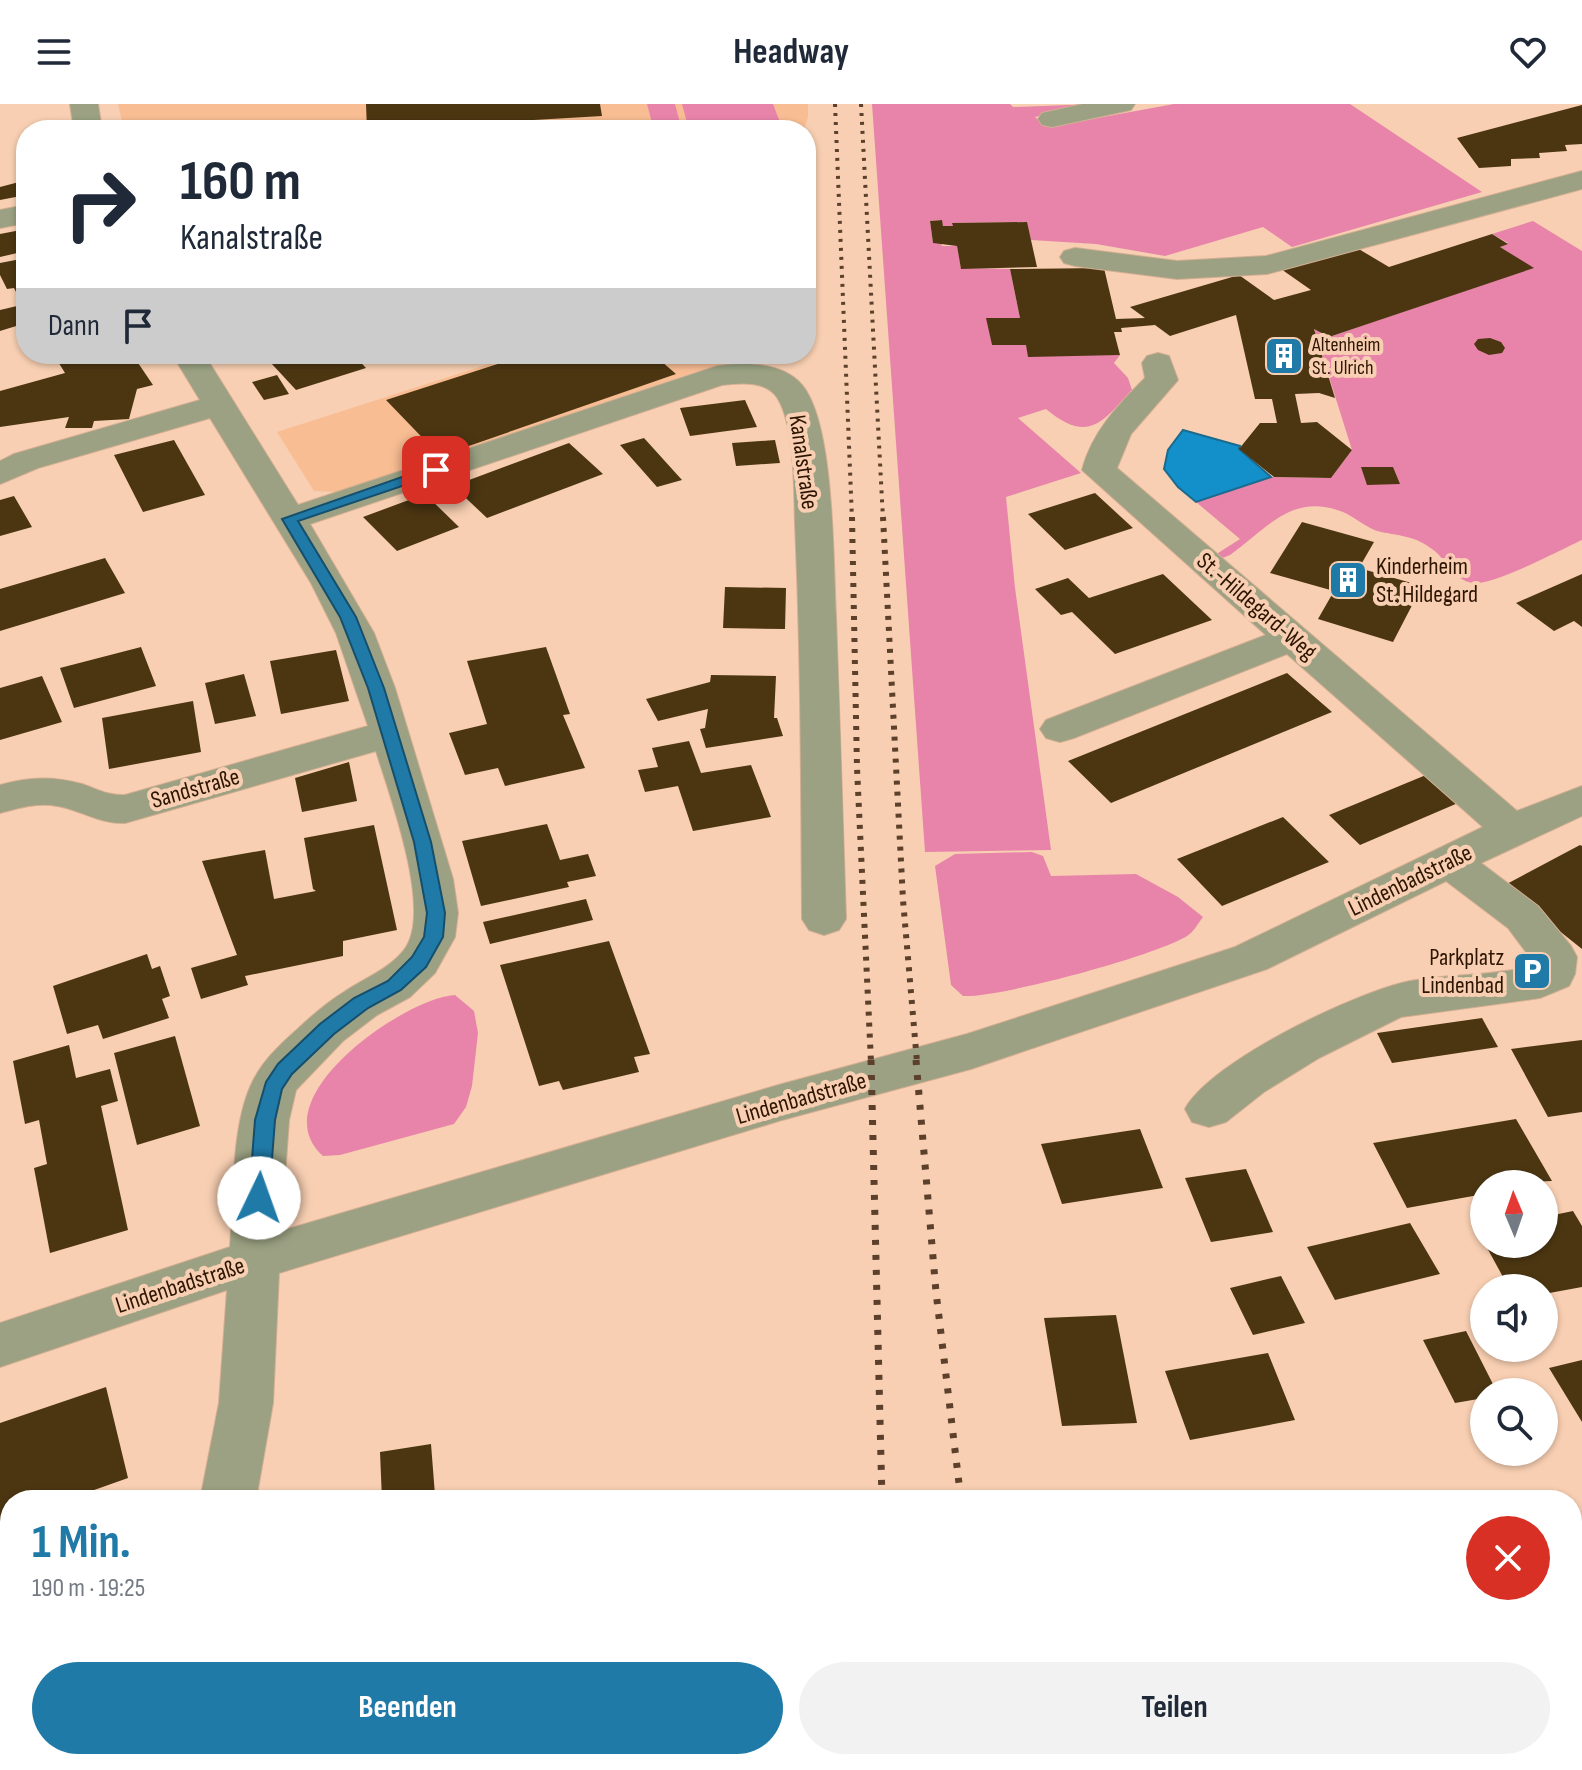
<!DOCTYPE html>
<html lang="de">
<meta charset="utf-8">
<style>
:root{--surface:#fff;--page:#f2f2f3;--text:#1f2937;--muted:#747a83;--accent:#207aa8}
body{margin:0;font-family:"Sofia Sans Condensed",sans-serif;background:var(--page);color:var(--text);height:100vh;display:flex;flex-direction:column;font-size:30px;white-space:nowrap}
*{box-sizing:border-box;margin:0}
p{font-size:26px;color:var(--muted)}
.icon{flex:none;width:44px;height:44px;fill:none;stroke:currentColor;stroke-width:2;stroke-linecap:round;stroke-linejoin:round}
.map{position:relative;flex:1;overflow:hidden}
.panel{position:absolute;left:0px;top:1386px;width:1582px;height:280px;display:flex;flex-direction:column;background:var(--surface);border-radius:32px 32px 0 0;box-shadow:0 2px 6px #0004}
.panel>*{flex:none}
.banner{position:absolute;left:16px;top:16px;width:800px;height:244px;border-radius:32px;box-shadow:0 2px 6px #0004;background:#fff;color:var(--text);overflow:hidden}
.needle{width:52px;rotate:358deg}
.tools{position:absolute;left:1470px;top:1066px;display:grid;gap:16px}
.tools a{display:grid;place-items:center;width:88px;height:88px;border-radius:50%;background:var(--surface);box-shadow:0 2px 6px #0004;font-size:40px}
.pin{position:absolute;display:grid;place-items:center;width:68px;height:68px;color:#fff;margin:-34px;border-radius:16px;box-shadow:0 4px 12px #0006}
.me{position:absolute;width:88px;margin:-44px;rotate:3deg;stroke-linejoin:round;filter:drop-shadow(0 0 6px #0008)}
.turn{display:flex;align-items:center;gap:28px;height:168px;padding:0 32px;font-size:36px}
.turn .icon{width:104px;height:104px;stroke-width:2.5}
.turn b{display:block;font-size:56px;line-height:68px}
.then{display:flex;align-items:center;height:76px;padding:0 32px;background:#0003;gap:16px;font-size:30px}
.round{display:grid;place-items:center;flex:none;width:84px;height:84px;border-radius:42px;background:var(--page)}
.headline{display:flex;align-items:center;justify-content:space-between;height:136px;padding:0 32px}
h1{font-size:48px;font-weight:700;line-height:60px;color:var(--accent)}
.primary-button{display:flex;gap:16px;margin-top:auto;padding:16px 32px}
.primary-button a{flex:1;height:92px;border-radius:48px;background:var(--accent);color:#fff;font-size:32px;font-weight:700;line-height:92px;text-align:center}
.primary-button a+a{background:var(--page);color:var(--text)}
header{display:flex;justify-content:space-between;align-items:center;height:104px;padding:0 32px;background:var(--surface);font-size:36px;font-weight:700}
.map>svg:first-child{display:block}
.built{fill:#f8bd93}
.green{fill:#e884aa}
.water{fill:#1390ca;stroke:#1b6b8e;stroke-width:2}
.building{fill:#4c3612}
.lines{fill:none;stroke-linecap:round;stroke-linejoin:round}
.minor-casing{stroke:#d3ae92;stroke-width:2}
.minor{fill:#9ba182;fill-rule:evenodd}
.rail-far2{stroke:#5c402b;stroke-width:4;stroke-dasharray:3 6;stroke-linecap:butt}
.rail-far1{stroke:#5c402b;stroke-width:6;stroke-dasharray:4 7;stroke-linecap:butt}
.rail{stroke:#5c402b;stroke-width:7;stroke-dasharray:5 10;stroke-linecap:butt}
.route{fill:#207aa8;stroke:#154f6d;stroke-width:2}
.labels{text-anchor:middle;stroke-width:8;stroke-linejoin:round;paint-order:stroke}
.far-poi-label{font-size:20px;fill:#2d1502;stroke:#f8cfb2;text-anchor:start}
.street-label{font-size:24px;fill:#2d1502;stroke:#f8cfb2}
.poi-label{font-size:24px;fill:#2d1502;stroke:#f8cfb2;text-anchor:start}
</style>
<header><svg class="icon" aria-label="menu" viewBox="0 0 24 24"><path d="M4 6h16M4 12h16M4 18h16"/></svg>Headway<svg class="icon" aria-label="heart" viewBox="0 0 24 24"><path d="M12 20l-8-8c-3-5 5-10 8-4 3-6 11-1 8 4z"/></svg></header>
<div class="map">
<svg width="1582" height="1666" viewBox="0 0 1582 1666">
<rect width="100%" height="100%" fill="#f8cfb2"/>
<!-- built -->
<path class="built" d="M118,0H808V13L804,26H124Z
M510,250H771L769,255L754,259L725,261L695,268L337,388L314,387L277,328L511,253Z
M605,1656H684L692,1666H399Z"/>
<!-- green -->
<path class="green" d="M647,0H675L682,26H654Z
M682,0H773L783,26H689Z
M872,0H1010L1013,3L1096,0L1035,13L1043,20L1059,21L1174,0H1350L1482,88L1292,143L1263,123L1165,152L1096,140L1031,136L1026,118L953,119V122H943L941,116L930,117L933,139L941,138L942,142H957L961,164L1010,165L1020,214H987L992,241H1026L1120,251L1114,259L1128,274L1132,286C1103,317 1089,341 1046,305L1018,314L1081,369L1006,393L1015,484L1051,746L925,748Z
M1533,117L1582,147V436C1560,446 1495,481 1474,479C1453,477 1447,455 1432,445C1415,432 1401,432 1381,428C1369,426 1355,413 1343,408C1292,388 1268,424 1230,451L1220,455L1215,451L1240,435L1196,398L1271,373L1331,374L1352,346L1314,225L1329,233L1532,164L1500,143L1508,139L1492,130Z
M1032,748L1043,752L1051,772L1136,770L1178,793L1203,813C1198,819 1194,828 1187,832C1155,852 999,894 963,892L951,881L935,762L955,750Z
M455,891L474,907L478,929L472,982L466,1003L454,1020L340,1051L323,1052C259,995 404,894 455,891Z"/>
<!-- water -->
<path class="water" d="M1183,326L1240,342L1239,345L1271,373L1196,398L1178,383L1164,365L1168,346Z"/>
<!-- building -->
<path class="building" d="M366,0H600L602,12L367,26Z
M1582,1V40L1565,41L1567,47L1539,49L1540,54L1511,55V62L1479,64L1457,34Z
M23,77L26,91L0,96V83Z
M942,116L943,122H953L952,119L1027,118L1037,163L961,165L957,142L933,139L930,117Z
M26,125V147L0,153V130Z
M1492,130L1508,140L1500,143L1534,164L1329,233L1314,225L1335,294L1319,289L1295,290L1301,319L1317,318L1352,346L1331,374L1274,373L1239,345L1260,319H1277L1272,295H1255L1236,211L1170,232L1155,221L1121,224L1122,228H1114L1120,251L1028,253L1026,241H992L986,214H1020L1010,165L1104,164L1116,215L1145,214L1130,203L1239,171L1274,196L1311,186L1281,165L1357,144L1389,163Z
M26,154V208L14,184L7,185L0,171V159Z
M17,202L26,210V219L0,227V206Z
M1490,234L1501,238L1505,244L1502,249L1489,251L1478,246L1474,240L1478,235Z
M79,250H132L153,281L137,285L129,315L94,317L92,324H65L69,313L0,323V287L65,269L57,256Z
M300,250H353L366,264L296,286L271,259Z
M516,250H653L676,270L440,352L386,296L519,253Z
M277,271L289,290L264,296L252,278Z
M745,296L757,323L690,332L680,304Z
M644,334L682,376L657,383L620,341Z
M174,336L205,391L143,408L114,351Z
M775,336L780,359L736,362L732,339Z
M569,339L603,370L487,414L453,382Z
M1361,363H1393L1400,380L1367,381Z
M1095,389L1133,424L1065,446L1028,410Z
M425,390L459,423L397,447L363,413Z
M14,392L32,423L0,432V396Z
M1302,418L1374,438L1359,464L1422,482L1393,538L1318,515L1334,487L1270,469Z
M105,454L125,489L0,527V485Z
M1163,470L1212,516L1115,550L1072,508L1061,511L1035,485L1068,474L1089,494Z
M1582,470V523L1574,517L1554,527L1516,499Z
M725,483L786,484L785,525L723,524Z
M141,543L156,582L74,604L60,564Z
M546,543L570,610L563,611L585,664L505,682L498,664L465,671L449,629L487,620L467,557Z
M336,546L349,597L281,610L270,557Z
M1287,569L1332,608L1111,699L1068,657Z
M244,570L256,612L215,620L205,579Z
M711,571L776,572L774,614H777L783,632L706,644L700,625L705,624L708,605L658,617L646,595L710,578Z
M42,572L62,618L0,636V584Z
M193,597L201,648L109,665L102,614Z
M689,637L701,669L751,661L771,713L693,727L678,682L645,688L638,666L658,663L652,644Z
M349,658L357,697L302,708L295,674Z
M1426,671L1458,699L1360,741L1329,711Z
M1283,713L1329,758L1222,802L1177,755Z
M547,720L560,756L588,750L596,772L567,778L569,783L481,802L462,737Z
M374,721L397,826L343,837V852L245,872L248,881L201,895L191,864L237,851L202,757L265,746L274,795L316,787L313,785L304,734Z
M1580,741L1582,742V845L1503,782Z
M586,795L593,816L490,840L483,818Z
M609,837L650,950L634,953L639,968L563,986L559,977L539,982L500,861Z
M147,850L152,865L160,862L170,892L162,895L169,914L103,935L98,921L67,930L53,882Z
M1482,914L1498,943L1392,959L1377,929Z
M175,932L200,1022L137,1041L114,949Z
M1582,936V1008L1548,1013L1511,945Z
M69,941L76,974L110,965L118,997L101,1002L128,1126L50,1149L34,1064L47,1060L39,1016L25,1020L13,957Z
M1516,1015L1552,1077L1484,1080V1090L1407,1104L1373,1039Z
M1140,1025L1163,1084L1062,1100L1041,1040Z
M1246,1065L1273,1128L1211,1138L1185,1074Z
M1573,1107L1582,1122V1183L1544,1190V1184H1509L1485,1140H1544V1113Z
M1410,1119L1440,1170L1335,1196L1307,1143Z
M1281,1172L1305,1219L1253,1231L1230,1184Z
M1116,1211L1137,1319L1062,1322L1044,1214Z
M1466,1227L1497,1288H1484V1294L1455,1299L1423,1236Z
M1268,1249L1295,1316L1190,1336L1165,1267Z
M1582,1256V1318L1549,1264Z
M106,1283L128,1374L66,1396H10V1416L0,1419V1319Z
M431,1340L435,1391L382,1396L380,1348Z
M1572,1543L1582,1559V1666H1141L1139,1656H1572Z
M677,1659L678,1666H592V1664Z"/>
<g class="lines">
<defs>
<path id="minor" d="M70,0H98L102,26H74Z
M1083,0H1135L1131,6L1052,23L1042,21L1038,15L1042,9Z
M1582,67V85L1267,170L1177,175L1075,162L1064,159L1060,153L1064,147L1075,144L1177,157L1266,152Z
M26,101V119L0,124V106Z
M1158,249L1169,252L1178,276L1131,330L1117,364L1517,707L1582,682V712L1481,759L1538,802L1571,842L1577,853L1575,870L1569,882L1540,894L1401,913L1319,954L1264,988L1226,1018L1209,1023L1192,1018L1185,1005C1211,957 1356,888 1410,877C1450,870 1493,872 1532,862V856L1508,824L1446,777L1267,865L971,965L782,1016L279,1169L273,1299L256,1396H200L219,1299L227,1186L0,1263V1219L230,1143C234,1094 231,1025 251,981C262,956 282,939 302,921C315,909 329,897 344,888C365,874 388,866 404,846C434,808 389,690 376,647L125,719C99,720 81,706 57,702C38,698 18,704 0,709V681C29,673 53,672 82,680C97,685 108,692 125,691L368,622L336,529L311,479L210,314L38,364L0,380V357L14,350L200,296L172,250H204L298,401L717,262C744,258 783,258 802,281C835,320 833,459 836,512C840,613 843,714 846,815L839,826L824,831L809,826L802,815C801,683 801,552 795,420C794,386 795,324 778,295C767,276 741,279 722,281L310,420L374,529L395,584L453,775L458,809L455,833L435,869L410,893L377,911L343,937L296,986L289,1016L281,1127L782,980L967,930L1235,843L1483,723L1287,550L1074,634L1060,638L1046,634L1040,625L1046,616L1266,531L1082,366C1092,328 1118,301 1145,274L1142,259L1147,252Z
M148,1656H208L206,1666H146Z"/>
</defs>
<!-- minor casing -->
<use href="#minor" class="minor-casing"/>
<!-- minor -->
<use href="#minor" class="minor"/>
<!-- rail-far2 -->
<path class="rail-far2" d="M835,0L852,415
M861,0L883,415"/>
<!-- rail-far1 -->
<path class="rail-far1" d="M852,413L857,664L871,958
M883,413L903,796L917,958"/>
<!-- rail -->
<path class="rail" d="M871,956L882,1396
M916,956L936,1188L961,1396
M893,1656V1666
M992,1656L994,1666"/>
</g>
<!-- route -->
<path class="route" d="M436,361L444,366L441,369L298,417L356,513L384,584L431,738L445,809L443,833L426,863L401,886L368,904L334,930L292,970L282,985L275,1016L269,1094L266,1100L259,1102L252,1100L249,1094L255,1016L266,978L278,960L320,920L354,894L388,877L412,853L424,833L427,809L414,738L368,584L340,513L282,415Z"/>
<!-- icons -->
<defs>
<symbol id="building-square" viewBox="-11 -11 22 22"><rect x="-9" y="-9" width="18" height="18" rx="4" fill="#207aa8" stroke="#f8cfb2"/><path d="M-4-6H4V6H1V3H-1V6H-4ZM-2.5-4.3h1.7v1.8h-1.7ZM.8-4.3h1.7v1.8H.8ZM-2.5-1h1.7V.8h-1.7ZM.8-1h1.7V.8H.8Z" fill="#fff"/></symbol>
<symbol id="parking-square" viewBox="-11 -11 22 22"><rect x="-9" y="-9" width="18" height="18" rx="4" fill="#207aa8" stroke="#f8cfb2"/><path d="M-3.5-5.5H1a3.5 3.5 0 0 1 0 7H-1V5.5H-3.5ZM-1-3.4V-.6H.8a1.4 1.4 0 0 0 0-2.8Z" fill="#fff"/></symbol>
</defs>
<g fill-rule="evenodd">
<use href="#building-square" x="1262" y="230" width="44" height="44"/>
<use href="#building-square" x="1326" y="454" width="44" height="44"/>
<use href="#parking-square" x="1510" y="845" width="44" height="44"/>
</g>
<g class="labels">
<!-- far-poi labels -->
<g class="far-poi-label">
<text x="1312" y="247">Altenheim<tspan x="1312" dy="23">St. Ulrich</tspan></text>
</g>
<!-- street labels -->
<g class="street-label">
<text transform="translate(804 358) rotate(82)" y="8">Kanalstraße</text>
<text transform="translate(1257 502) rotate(41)" y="8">St.-Hildegard-Weg</text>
<text transform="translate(195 684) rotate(-16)" y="8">Sandstraße</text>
<text transform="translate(1410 776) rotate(-26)" y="8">Lindenbadstraße</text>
<text transform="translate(801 994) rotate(-16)" y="8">Lindenbadstraße</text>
<text transform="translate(180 1181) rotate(-18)" y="8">Lindenbadstraße</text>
</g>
<!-- poi labels -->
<g class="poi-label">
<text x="1376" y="470">Kinderheim<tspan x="1376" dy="28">St. Hildegard</tspan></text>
<text x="1504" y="861" text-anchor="end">Parkplatz<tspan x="1504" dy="28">Lindenbad</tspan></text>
</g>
</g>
</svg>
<div class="tools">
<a><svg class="needle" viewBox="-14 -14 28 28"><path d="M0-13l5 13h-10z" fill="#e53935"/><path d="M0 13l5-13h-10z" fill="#747a83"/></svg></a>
<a><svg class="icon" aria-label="sound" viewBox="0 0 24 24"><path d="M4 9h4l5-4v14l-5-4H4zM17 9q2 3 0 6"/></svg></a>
<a><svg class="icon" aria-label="search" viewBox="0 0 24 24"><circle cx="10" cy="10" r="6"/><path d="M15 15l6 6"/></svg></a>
</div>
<div class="pin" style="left:436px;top:366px;background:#d93025"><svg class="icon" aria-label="arrive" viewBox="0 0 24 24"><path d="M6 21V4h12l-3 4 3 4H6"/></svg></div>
<svg class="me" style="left:259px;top:1094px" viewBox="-20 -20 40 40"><circle r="19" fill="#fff"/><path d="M0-13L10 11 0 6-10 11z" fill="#207aa8"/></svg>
<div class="banner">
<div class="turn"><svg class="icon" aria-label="right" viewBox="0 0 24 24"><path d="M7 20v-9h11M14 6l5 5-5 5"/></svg><div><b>160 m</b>Kanalstraße</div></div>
<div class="then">Dann<svg class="icon" aria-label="arrive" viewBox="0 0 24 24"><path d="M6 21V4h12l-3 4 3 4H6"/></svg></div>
</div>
<section class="panel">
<div class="headline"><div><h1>1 Min.</h1><p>190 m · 19:25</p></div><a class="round" style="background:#d93025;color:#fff"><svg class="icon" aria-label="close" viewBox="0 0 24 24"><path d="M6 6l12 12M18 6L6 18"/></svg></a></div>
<div class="primary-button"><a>Beenden</a><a>Teilen</a></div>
</section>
</div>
